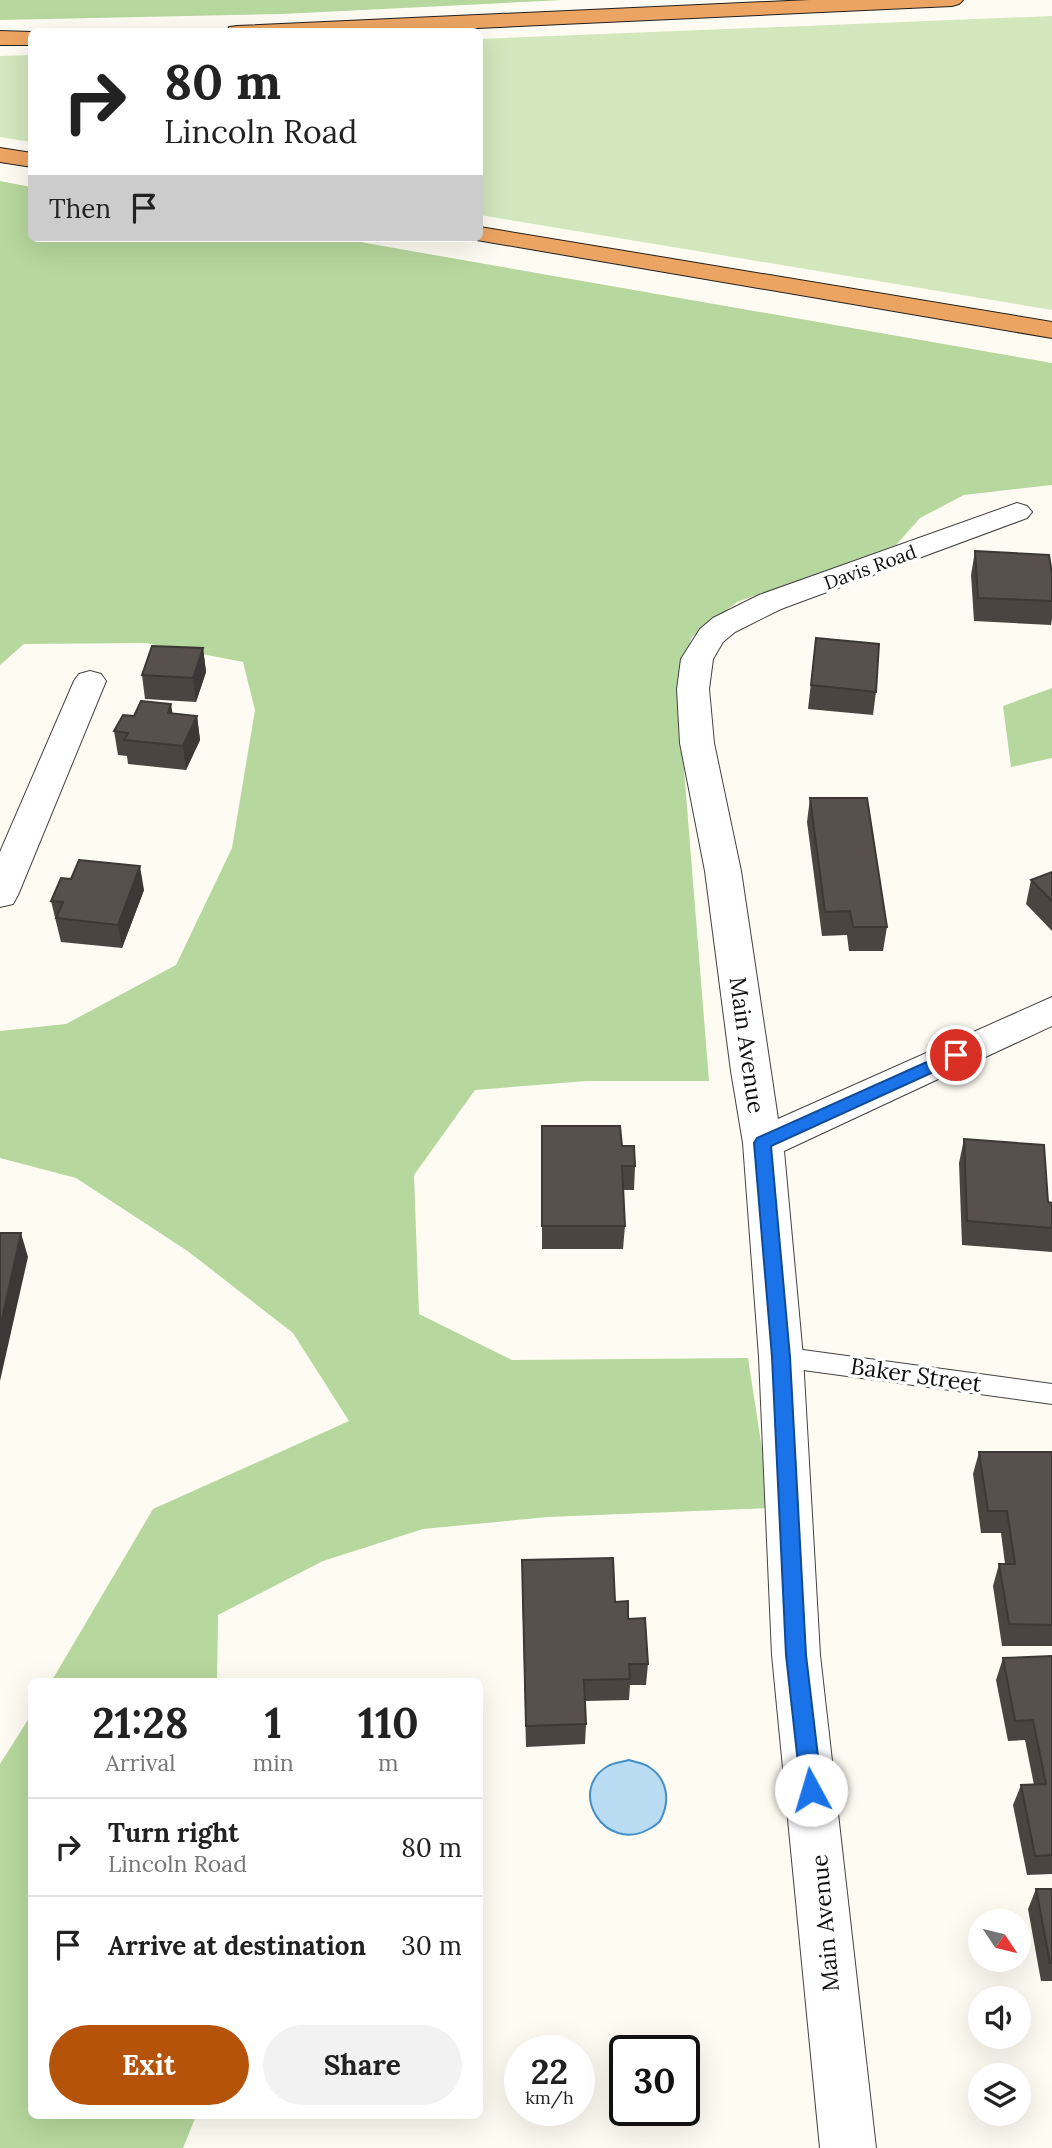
<!DOCTYPE html>
<style>
:root{--surface:#fff;--page:#f2f2f2;--text:#222;--muted:#767676;--line:#e0e0e0;--accent:#b45309}
body{margin:0;font-family:Lora,serif;background:var(--page);color:var(--text);height:100vh;display:flex;flex-direction:column;font-size:26px;white-space:nowrap}
*{box-sizing:border-box;margin:0}
p{font-size:23px;color:var(--muted)}
.icon{flex:none;width:38px;height:38px;fill:none;stroke:currentColor;stroke-width:2;stroke-linecap:round;stroke-linejoin:round}
.map{position:relative;flex:1;overflow:hidden}
.sheet{position:absolute;left:28px;top:1678px;width:455px;height:441px;display:flex;flex-direction:column;background:var(--surface);border-radius:10px;box-shadow:0 7px 28px #0002}
.sheet>*{flex:none}
.guide{position:absolute;left:28px;top:28px;width:455px;height:214px;border-radius:10px;box-shadow:0 7px 28px #0002;background:#fff;color:var(--text);overflow:hidden}
.needle{width:46px;rotate:125deg}
.fabs{position:absolute;left:968px;top:1909px;display:grid;gap:14px}
.fabs a{display:grid;place-items:center;width:63px;height:63px;border-radius:50%;background:var(--surface);box-shadow:0 7px 28px #0002;font-size:35px}
.speed{position:absolute;left:504px;top:2035px;display:flex;gap:14px;font-size:35px;font-weight:700;text-align:center}
.speed>*{display:grid;place-content:center;width:91px;height:91px;border-radius:50%;background:var(--surface);box-shadow:0 7px 28px #0002;line-height:1}
.speed small{font-size:18px;font-weight:400}
.speed .limit{border:4px solid #111;border-radius:10px;background:#fff;color:#111}
.pin{position:absolute;display:grid;place-items:center;width:60px;height:60px;color:#fff;margin:-30px;border:4px solid #fff;border-radius:50%;box-shadow:0 2px 7px #0007}
.me{position:absolute;width:77px;margin:-38px;rotate:354deg;stroke-linejoin:round;filter:drop-shadow(0 0 5px #0008)}
.turn{display:flex;align-items:center;gap:24px;height:147px;padding:0 21px;font-size:32px}
.turn .icon{width:91px;height:91px;stroke-width:2.5}
.turn b{display:block;font-size:49px;line-height:60px}
.then{display:flex;align-items:center;height:66px;padding:0 21px;background:#0003;gap:14px;font-size:26px}
.eta{display:flex;justify-content:space-evenly;align-items:center;height:119px;text-align:center}
.eta b{font-size:42px;font-weight:700;line-height:49px}
.action{display:flex;gap:14px;margin-top:auto;padding:14px 21px}
.action a{flex:1;height:80px;border-radius:42px;background:var(--accent);color:#fff;font-size:28px;font-weight:700;line-height:80px;text-align:center}
.action a+a{background:var(--page);color:var(--text)}
ul{padding:0;list-style:none}
li{display:flex;align-items:center;gap:21px;height:98px;padding:0 21px;border-top:2px solid var(--line)}
li div{flex:1}
li b{display:block;font-size:26px}
li em{font-style:normal}
.map>svg:first-child{display:block}
.green{fill:#d2e7bc}
.forest{fill:#b6d79d}
.water{fill:#b9dcf3;stroke:#448fc6;stroke-width:2}
.lines{fill:none;stroke-linecap:round;stroke-linejoin:round}
.service-casing{stroke:#424242;stroke-width:2}
.minor-casing{stroke:#424242;stroke-width:2}
.motorway-casing{stroke:#202020;stroke-width:2}
.service{fill:#fff;fill-rule:evenodd}
.minor{fill:#fff;fill-rule:evenodd}
.motorway{fill:#eca462;fill-rule:evenodd}
.wall{fill:#4b4541}
.shaded-wall{fill:#3d3835}
.building{fill:#57504c;stroke:#3d3835;stroke-width:2}
.route{fill:#1a73e8;stroke:#114b97;stroke-width:2}
.labels{text-anchor:middle;stroke-width:7;stroke-linejoin:round;paint-order:stroke}
.far-street-label{font-size:19px;fill:#0f0f0f;stroke:#fff}
.street-label{font-size:23px;fill:#0f0f0f;stroke:#fff}
</style>
<div class="map">
<svg width="1052" height="2148" viewBox="0 0 1052 2148">
<rect width="100%" height="100%" fill="#fefcf2"/>
<!-- green -->
<path class="green" d="M1052,16V310L480,215V39Z
M31,55V142L0,137V56Z"/>
<!-- forest -->
<path class="forest" d="M0,0H563L282,14L0,20Z
M0,181L31,187L32,238H337L1052,363V485L964,495L920,518L896,545L737,602L692,637L677,682L709,1081H587L475,1090L414,1175L419,1314L512,1360L748,1358L771,1508L548,1517L423,1529L323,1561L218,1615L217,1682H51L153,1509L349,1421L293,1333L189,1252L76,1178L0,1158V1031L66,1024L176,965L232,848L255,710L243,662L146,643L24,644L0,665Z
M1052,688V758L1011,767L1003,706Z
M31,1715L32,2116H196L183,2148H0V1764Z"/>
<!-- water -->
<path class="water" d="M629,1760C635,1762 644,1763 649,1767C668,1779 670,1801 661,1819C658,1825 654,1826 649,1829C605,1854 566,1790 608,1766C613,1763 622,1762 629,1760Z"/>
<g class="lines">
<defs>
<path id="service" d="M781,1347L1052,1384V1404L781,1367L773,1364L769,1357L773,1350Z"/>
<path id="minor" d="M1017,503L1027,506L1032,512L1027,518L781,609L735,632L723,642L713,659L709,689L714,743L741,871L778,1119L1052,997V1026L784,1151L803,1357L820,1655L876,2148H820L772,1655L759,1357L743,1143L731,1071L705,871L680,743L677,689L681,659L700,629L713,618L759,595Z
M90,671L101,674L106,681L18,895L13,904L0,907V852L74,681L79,674Z"/>
<path id="motorway" d="M810,0H963L959,4L952,6L392,32H227L229,27L237,26Z
M0,31L32,32V45H0Z
M0,148L32,153V167L0,162Z
M480,227L1052,322V338L471,239L480,238Z"/>
</defs>
<!-- service casing -->
<use href="#service" class="service-casing"/>
<!-- minor casing -->
<use href="#minor" class="minor-casing"/>
<!-- motorway casing -->
<use href="#motorway" class="motorway-casing"/>
<!-- service -->
<use href="#service" class="service"/>
<!-- minor -->
<use href="#minor" class="minor"/>
<!-- motorway -->
<use href="#motorway" class="motorway"/>
</g>
<!-- wall -->
<path class="wall" d="M975,551L1052,574V619L1051,625L974,621L971,575Z
M816,638L876,692L873,715L808,709Z
M203,648L206,672L196,702L145,699L142,675Z
M173,713L197,716L200,740L186,770L128,764L127,756L118,755L114,731L134,716Z
M810,798L887,927L883,951H849L847,935L822,936L807,822Z
M1052,872V931L1026,904L1031,880Z
M144,890L122,948L61,942L51,901Z
M542,1126L622,1146L635,1166L634,1190H623L625,1226L623,1249H542Z
M964,1139L1048,1202L1052,1203V1252L962,1245L959,1163Z
M979,1452H1052V1646H1002L993,1586L999,1564H1005L1001,1533H981L973,1474Z
M522,1582L615,1602L628,1619L648,1664L646,1685H630L629,1700L585,1701L586,1724L585,1744L526,1747Z
M1052,1656V1874L1027,1875L1013,1805L1021,1785H1034L1025,1740L1008,1741L996,1680L1003,1658Z
M1036,1889H1052V1981H1041L1028,1909Z"/>
<!-- shaded-wall -->
<path class="shaded-wall" d="M203,648L206,672L196,702L193,678Z
M171,704L175,728L168,713Z
M197,716L200,740L186,770L183,746Z
M140,866L144,890L122,948L118,925Z
M21,1233L28,1257L0,1381V1328Z"/>
<!-- building -->
<path class="building" d="M975,551L1049,555L1052,574V601L978,598Z
M816,638L879,644L876,692L811,685Z
M152,646L203,648L193,678L142,675Z
M141,701L171,704L168,713L197,716L183,746L124,740L128,733L114,731L123,715L134,716Z
M810,798H867L887,927H853L850,911L825,912Z
M79,860L140,866L118,925L56,918L63,902L51,901L61,878L71,879Z
M1052,872V901L1031,880Z
M542,1126H620L622,1146H634L635,1166H622L625,1226H542Z
M964,1139L1044,1145L1048,1202L1052,1203V1228L967,1221Z
M0,1233H21L0,1328Z
M979,1452H1052V1625L1009,1624L999,1564H1015L1007,1511H988Z
M613,1558L615,1602L628,1601V1619L645,1618L648,1664H629L630,1679L584,1680L586,1724L526,1726L522,1560Z
M1052,1656V1855L1035,1856L1021,1785L1046,1784L1033,1720L1015,1721L1003,1658Z
M1036,1889H1052V1963H1050Z"/>
<!-- route -->
<path class="route" d="M956,1049L964,1055L962,1059L771,1146L790,1357L806,1655L822,1790L819,1797L811,1800L804,1797L801,1790L786,1655L772,1357L754,1143L757,1138Z"/>
<g class="labels">
<!-- far-street labels -->
<g class="far-street-label">
<text transform="translate(870 567) rotate(-20)" y="7">Davis Road</text>
</g>
<!-- street labels -->
<g class="street-label">
<text transform="translate(747 1045) rotate(82)" y="8">Main Avenue</text>
<text transform="translate(916 1375) rotate(8)" y="8">Baker Street</text>
<text transform="translate(825 1923) rotate(-95)" y="8">Main Avenue</text>
</g>
</g>
</svg>
<div class="fabs">
<a><svg class="needle" viewBox="-14 -14 28 28"><path d="M0-13l5 13h-10z" fill="#e53935"/><path d="M0 13l5-13h-10z" fill="#767676"/></svg></a>
<a><svg class="icon" aria-label="sound" viewBox="0 0 24 24"><path d="M4 9h4l5-4v14l-5-4H4zM17 9q2 3 0 6"/></svg></a>
<a><svg class="icon" aria-label="layers" viewBox="0 0 24 24"><path d="M12 4l9 5-9 5-9-5zM3 14l9 5 9-5"/></svg></a>
</div>
<div class="speed"><div>22<small>km/h</small></div><div class="limit">30</div></div>
<div class="pin" style="left:956px;top:1055px;background:#d93025"><svg class="icon" aria-label="arrive" viewBox="0 0 24 24"><path d="M6 21V4h12l-3 4 3 4H6"/></svg></div>
<svg class="me" style="left:811px;top:1790px" viewBox="-20 -20 40 40"><circle r="19" fill="#fff"/><path d="M0-13L10 11 0 6-10 11z" fill="#1a73e8"/></svg>
<div class="guide">
<div class="turn"><svg class="icon" aria-label="right" viewBox="0 0 24 24"><path d="M7 20v-9h11M14 6l5 5-5 5"/></svg><div><b>80 m</b>Lincoln Road</div></div>
<div class="then">Then<svg class="icon" aria-label="arrive" viewBox="0 0 24 24"><path d="M6 21V4h12l-3 4 3 4H6"/></svg></div>
</div>
<section class="sheet">
<div class="eta">
<div><b>21:28</b><p>Arrival</p></div>
<div><b>1</b><p>min</p></div>
<div><b>110</b><p>m</p></div>
</div>
<ul>
<li><svg class="icon" aria-label="right" viewBox="0 0 24 24"><path d="M7 20v-9h11M14 6l5 5-5 5"/></svg><div><b>Turn right</b><p>Lincoln Road</p></div><em>80 m</em></li>
<li><svg class="icon" aria-label="arrive" viewBox="0 0 24 24"><path d="M6 21V4h12l-3 4 3 4H6"/></svg><div><b>Arrive at destination</b></div><em>30 m</em></li>
</ul>
<div class="action"><a>Exit</a><a>Share</a></div>
</section>
</div>
